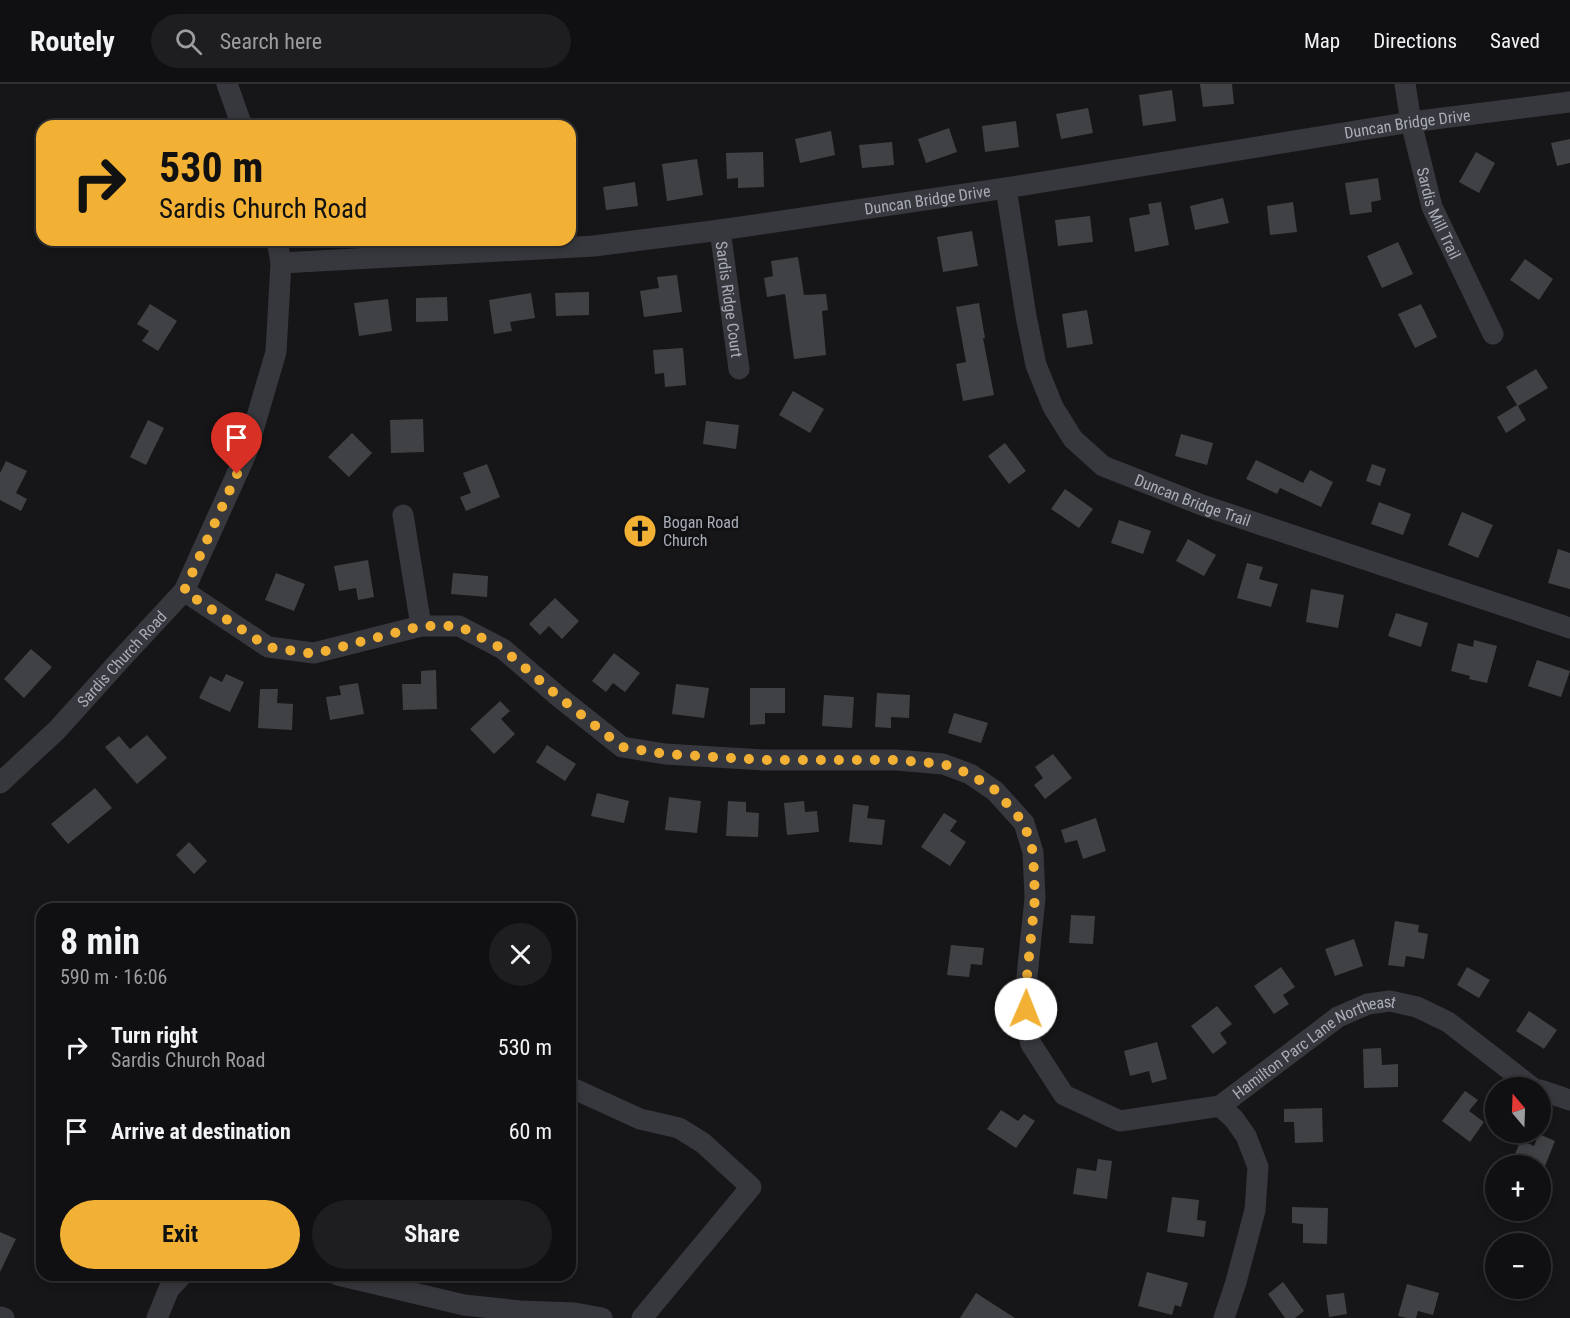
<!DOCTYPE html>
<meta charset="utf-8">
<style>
:root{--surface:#101012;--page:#1e1e20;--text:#f1f3f6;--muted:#9c9d9f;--line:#303032;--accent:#f2b134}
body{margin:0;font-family:"Roboto Condensed",sans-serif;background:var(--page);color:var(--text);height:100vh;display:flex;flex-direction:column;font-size:22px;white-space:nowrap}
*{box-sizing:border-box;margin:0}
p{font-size:20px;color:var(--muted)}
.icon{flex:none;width:33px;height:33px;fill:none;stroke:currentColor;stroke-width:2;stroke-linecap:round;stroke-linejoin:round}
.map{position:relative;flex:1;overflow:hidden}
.panel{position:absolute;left:36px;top:819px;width:540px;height:378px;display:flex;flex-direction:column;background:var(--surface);border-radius:18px;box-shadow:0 3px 9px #0003,0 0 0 2px var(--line)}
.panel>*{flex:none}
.guide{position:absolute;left:36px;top:36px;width:540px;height:126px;border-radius:18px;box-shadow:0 3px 9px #0003,0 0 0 2px var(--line);background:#f2b134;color:#111;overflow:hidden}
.needle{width:39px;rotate:341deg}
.controls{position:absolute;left:1485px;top:993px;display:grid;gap:12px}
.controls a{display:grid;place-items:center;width:66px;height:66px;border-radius:50%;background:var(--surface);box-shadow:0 3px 9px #0003,0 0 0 2px var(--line);font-size:30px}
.pin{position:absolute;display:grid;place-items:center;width:51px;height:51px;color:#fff;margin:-62px -26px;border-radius:50% 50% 50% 0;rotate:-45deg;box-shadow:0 0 6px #0007}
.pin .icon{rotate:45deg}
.me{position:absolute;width:66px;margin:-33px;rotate:1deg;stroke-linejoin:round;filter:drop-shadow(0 0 4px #0008)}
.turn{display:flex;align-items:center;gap:21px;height:126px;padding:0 24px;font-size:27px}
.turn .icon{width:78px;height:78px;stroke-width:2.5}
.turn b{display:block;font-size:42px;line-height:51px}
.round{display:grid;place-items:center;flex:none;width:63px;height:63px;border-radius:32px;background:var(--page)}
.headline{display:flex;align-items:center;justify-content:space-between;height:102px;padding:0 24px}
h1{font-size:36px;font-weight:700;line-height:45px}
.cta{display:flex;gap:12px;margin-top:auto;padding:12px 24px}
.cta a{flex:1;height:69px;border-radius:36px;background:var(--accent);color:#111;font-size:24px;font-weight:700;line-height:69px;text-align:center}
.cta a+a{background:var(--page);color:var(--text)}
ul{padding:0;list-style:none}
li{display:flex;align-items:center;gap:18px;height:84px;padding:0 24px}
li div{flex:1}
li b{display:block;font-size:22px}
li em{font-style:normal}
header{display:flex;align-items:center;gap:36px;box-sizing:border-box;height:84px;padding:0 30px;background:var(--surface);border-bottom:2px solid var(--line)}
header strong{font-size:28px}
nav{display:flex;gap:33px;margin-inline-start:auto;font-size:21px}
.search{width:420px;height:54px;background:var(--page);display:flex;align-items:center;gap:15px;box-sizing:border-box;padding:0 21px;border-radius:33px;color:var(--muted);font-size:22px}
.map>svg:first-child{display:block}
.building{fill:#404145}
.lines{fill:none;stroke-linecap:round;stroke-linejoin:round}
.minor{stroke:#37383d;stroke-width:21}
.route{stroke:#f2b134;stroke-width:10;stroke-dasharray:0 18}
.labels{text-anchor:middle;stroke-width:6;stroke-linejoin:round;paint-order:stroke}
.street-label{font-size:16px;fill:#a8adb8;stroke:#111113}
.poi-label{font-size:16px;fill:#a8adb8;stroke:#111113;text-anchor:start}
</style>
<header>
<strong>Routely</strong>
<div class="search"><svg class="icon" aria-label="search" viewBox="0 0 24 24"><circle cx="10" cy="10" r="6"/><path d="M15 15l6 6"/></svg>Search here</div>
<nav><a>Map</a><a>Directions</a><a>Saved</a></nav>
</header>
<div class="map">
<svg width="1570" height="1234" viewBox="0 0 1570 1234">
<rect width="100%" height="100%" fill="#161618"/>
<!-- building -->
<path class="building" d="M1200,0H1232L1234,20L1203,23Z
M1172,6L1176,37L1143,42L1139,11Z
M1088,24L1093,49L1061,55L1056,30Z
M1016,37L1019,63L985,68L982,42Z
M949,44L957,68L926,79L918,55Z
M831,47L835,71L800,79L795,55Z
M1570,55V79L1557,82L1551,59Z
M892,58L894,81L862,84L859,61Z
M763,68L764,103L738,104V94L727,95L726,69Z
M1476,68L1495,79L1479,109L1459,98Z
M697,75L703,111L667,117L662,80Z
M1378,94L1381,116L1371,118L1372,128L1350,131L1345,99Z
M635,98L638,122L606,126L603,103Z
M1223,114L1229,139L1195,146L1190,122Z
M1161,118L1169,161L1135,168L1129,134L1150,130L1148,120Z
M1293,118L1297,148L1270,151L1267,122Z
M1090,132L1093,158L1058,162L1055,136Z
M972,147L978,182L943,188L937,153Z
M1398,158L1413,190L1382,204L1367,172Z
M798,173L804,211L826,210L828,226L822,227L826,271L794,275L785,210L767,213L764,194L773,192L771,177Z
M1525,175L1553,195L1539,216L1510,196Z
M677,191L682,228L644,233L640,207L659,204L657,193Z
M589,208V231L556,232L555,209Z
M531,209L535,234L510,238L512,247L494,250L489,216Z
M447,213L448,237L416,238V214Z
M388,215L392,247L359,252L354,219Z
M979,219L985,254H983L994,311L963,317L956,280L966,278L956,223Z
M150,220L177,237L158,267L142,257L149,247L137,240Z
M1421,220L1437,253L1415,264L1398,230Z
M1087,226L1093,260L1067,264L1062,230Z
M683,264L686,301L665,303L664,289L655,290L653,266Z
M1536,285L1548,304L1518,322L1526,336L1506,349L1497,333L1517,321L1506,303Z
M793,307L824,325L810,349L779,331Z
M423,335L424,368L391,369L390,336Z
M148,336L164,344L146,381L130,373Z
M706,337L739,341L736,365L703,360Z
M352,349L372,369L349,393L328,373Z
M1181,350L1213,359L1207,381L1175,372Z
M1005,359L1026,387L1009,400L988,372Z
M1256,376L1303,399L1310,386L1333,398L1321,423L1280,404L1277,410L1246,395Z
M6,377L27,387L16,409L27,415L21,427L0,416V389Z
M487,380L500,413L466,427L460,413L471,409L463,389Z
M1372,380L1386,385L1380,402L1366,397Z
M1065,405L1093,425L1079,444L1051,425Z
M1379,418L1411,430L1403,451L1371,440Z
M1462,428L1493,441L1478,474L1448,461Z
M1119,436L1151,447L1143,470L1111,459Z
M1188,455L1216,471L1204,492L1176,477Z
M1558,465L1570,469V505L1548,499Z
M368,476L374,513L358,516L356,504L339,507L334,482Z
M1247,479L1263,483L1259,495L1278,500L1271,523L1237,514Z
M276,489L305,500L294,527L265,516Z
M453,489L488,492L487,513L451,510Z
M1311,505L1344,511L1338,544L1306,538Z
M555,514L579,537L562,555L549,542L540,551L529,540Z
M1396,529L1428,539L1421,563L1388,552Z
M1474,556L1497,562L1487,599L1469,595L1470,592L1451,587L1458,559L1473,563Z
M31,565L52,583L24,614L4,595Z
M614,569L640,589L625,608L613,599L606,608L592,597Z
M1537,576L1570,587L1561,613L1528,602Z
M436,586L437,625L403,626L402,600H421V587Z
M226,590L244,598L230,628L199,614L210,592L222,598Z
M358,599L364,630L330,636L326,613L341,611L339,602Z
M676,600L709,604L704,634L672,630Z
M750,604H785V629H765V640L750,641Z
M260,605H278L277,619L293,620L292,646L258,644Z
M877,609L910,611L909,634L891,633V644L875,643Z
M824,611L854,613L852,644L822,642Z
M500,617L510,627L501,635L515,650L494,670L470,645Z
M954,629L988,639L981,659L948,649Z
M147,651L167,674L137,700L105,663L119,652L130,665Z
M547,661L576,680L565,697L536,678Z
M1053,670L1072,694L1045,715L1034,701L1043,694L1035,683Z
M95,704L112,724L68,760L51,740Z
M597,709L629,717L624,739L591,732Z
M669,713L701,717L697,749L665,746Z
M728,717L746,718V728L759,729L758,753L726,752Z
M804,717L805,728L817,727L819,748L787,751L784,719Z
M853,720L869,722L867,734L885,736L882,761L849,758Z
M944,729L957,737L950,747L966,758L950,782L921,763Z
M1096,734L1106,767L1083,775L1077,756L1065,759L1061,746Z
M189,758L207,777L194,790L176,771Z
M1071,831L1095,832L1093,860L1069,859Z
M1395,837L1419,841L1418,848L1428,850L1424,875L1406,872L1404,883L1388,881Z
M1354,855L1363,882L1335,892L1325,865Z
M951,861L984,864L982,881L971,880L969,893L947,891Z
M1281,883L1295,903L1283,911L1289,920L1274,930L1254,902Z
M1467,883L1490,896L1479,914L1457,901Z
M1217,922L1232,940L1220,949L1227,959L1213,970L1191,942Z
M1529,927L1557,946L1544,965L1516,947Z
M1157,958L1167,995L1152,999L1149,987L1130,992L1124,967Z
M1381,964L1382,981L1398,980V1003L1364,1004L1363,965Z
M1465,1007L1478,1016L1469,1027L1484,1038L1470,1058L1442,1037Z
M1322,1024L1323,1058L1295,1059L1294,1038H1284V1025Z
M1001,1026L1018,1037L1024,1030L1035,1037L1016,1064L987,1045Z
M1539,1050L1555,1057L1545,1082H1524L1512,1077L1521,1056L1534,1062Z
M1098,1075L1112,1077L1107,1115L1073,1110L1077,1084L1096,1087Z
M1172,1113L1199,1116L1197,1136L1206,1137L1204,1153L1167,1148Z
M1292,1123L1328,1124L1327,1160L1303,1159V1140L1292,1139Z
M0,1148L16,1155L0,1188Z
M1147,1188L1188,1199L1181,1223L1175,1221L1172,1231L1138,1222Z
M1283,1198L1304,1227L1295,1234H1285L1268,1210Z
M1407,1200L1439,1209L1433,1231L1418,1227L1416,1234H1407L1398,1232Z
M976,1209L1015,1234H960Z
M1344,1209L1347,1230L1329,1233L1326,1211Z"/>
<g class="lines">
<!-- minor -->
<g class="minor">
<path d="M227,0L242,42"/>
<path id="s1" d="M1405,0L1411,38L1432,123L1493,250"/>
<path id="s2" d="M1006,104L1026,232L1036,281L1053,323L1073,355L1103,382L1202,421L1570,544"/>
<path id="s3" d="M720,146L739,285"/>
<path id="s4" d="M281,179L594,162L720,146L1006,104L1411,38L1570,18"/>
<path d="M403,431L421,542"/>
<path id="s5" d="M184,507L268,563L314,569L421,542H459L503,565L559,613L622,663L665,670L765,676H896L943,680L970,690L995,707L1024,739L1033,768L1035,814L1027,892L1026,941L1031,960L1064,1011L1120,1037L1220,1022L1338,933L1368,920L1390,917L1417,923L1448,938L1533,1004"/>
<path id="s6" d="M0,699L57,646L121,575L184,507L246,370L276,268L281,179L277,156"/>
<path d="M570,1003L640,1035L679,1044L703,1059L751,1103L642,1234"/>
<path d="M1540,1006L1570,1016"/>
<path d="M1220,1022L1234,1035L1246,1052L1258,1083L1255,1126L1236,1198L1224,1234"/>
<path d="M338,1191L464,1221L520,1227L575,1229L602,1234"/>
<path d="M0,1233L4,1234"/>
<path d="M157,1234L169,1205L182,1191"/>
</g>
</g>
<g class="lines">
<!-- route -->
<path class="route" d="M237,390L184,507L268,563L314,570L421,542H459L503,565L559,613L622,663L665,670L765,676H896L943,680L970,690L995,706L1024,739L1033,768L1035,814L1027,892L1026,925"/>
</g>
<!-- icons -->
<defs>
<symbol id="church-disc" viewBox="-11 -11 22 22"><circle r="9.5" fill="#f2b134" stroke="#111113"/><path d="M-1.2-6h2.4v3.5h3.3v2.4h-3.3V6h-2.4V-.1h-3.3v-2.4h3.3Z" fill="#111"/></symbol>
</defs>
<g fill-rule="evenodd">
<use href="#church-disc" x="621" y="428" width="38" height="38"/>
</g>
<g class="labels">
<!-- street labels -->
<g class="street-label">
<text dy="6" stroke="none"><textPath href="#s4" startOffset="1136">Duncan Bridge Drive</textPath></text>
<text dy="6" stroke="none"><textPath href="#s4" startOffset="650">Duncan Bridge Drive</textPath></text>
<text dy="6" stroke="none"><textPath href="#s1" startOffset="134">Sardis Mill Trail</textPath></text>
<text dy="6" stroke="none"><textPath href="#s3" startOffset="70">Sardis Ridge Court</textPath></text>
<text dy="6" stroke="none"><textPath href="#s2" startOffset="399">Duncan Bridge Trail</textPath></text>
<text dy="6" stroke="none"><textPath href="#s6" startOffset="174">Sardis Church Road</textPath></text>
<text dy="6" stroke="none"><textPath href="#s5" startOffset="1484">Hamilton Parc Lane Northeast</textPath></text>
</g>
<!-- poi labels -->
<g class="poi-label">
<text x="663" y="444">Bogan Road<tspan x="663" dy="18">Church</tspan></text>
</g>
</g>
</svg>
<div class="controls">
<a><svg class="needle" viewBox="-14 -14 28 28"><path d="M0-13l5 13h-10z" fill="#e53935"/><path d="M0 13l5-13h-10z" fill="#9c9d9f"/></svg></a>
<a>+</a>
<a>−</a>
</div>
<div class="pin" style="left:237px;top:390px;background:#d93025"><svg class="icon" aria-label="arrive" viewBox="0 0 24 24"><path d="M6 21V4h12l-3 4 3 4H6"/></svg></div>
<svg class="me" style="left:1026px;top:925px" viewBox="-20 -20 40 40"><circle r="19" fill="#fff"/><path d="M0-13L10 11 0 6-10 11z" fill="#f2b134"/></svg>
<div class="guide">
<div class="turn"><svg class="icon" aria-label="right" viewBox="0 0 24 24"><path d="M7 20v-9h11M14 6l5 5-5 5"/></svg><div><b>530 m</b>Sardis Church Road</div></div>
</div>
<section class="panel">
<div class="headline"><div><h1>8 min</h1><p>590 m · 16:06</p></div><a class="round"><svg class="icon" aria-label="close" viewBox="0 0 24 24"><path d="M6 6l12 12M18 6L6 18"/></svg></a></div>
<ul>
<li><svg class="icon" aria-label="right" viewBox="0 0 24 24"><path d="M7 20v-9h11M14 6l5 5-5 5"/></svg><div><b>Turn right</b><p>Sardis Church Road</p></div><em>530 m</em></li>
<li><svg class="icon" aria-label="arrive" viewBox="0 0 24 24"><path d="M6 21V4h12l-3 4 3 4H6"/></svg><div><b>Arrive at destination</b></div><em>60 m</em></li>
</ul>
<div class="cta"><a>Exit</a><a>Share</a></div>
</section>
</div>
